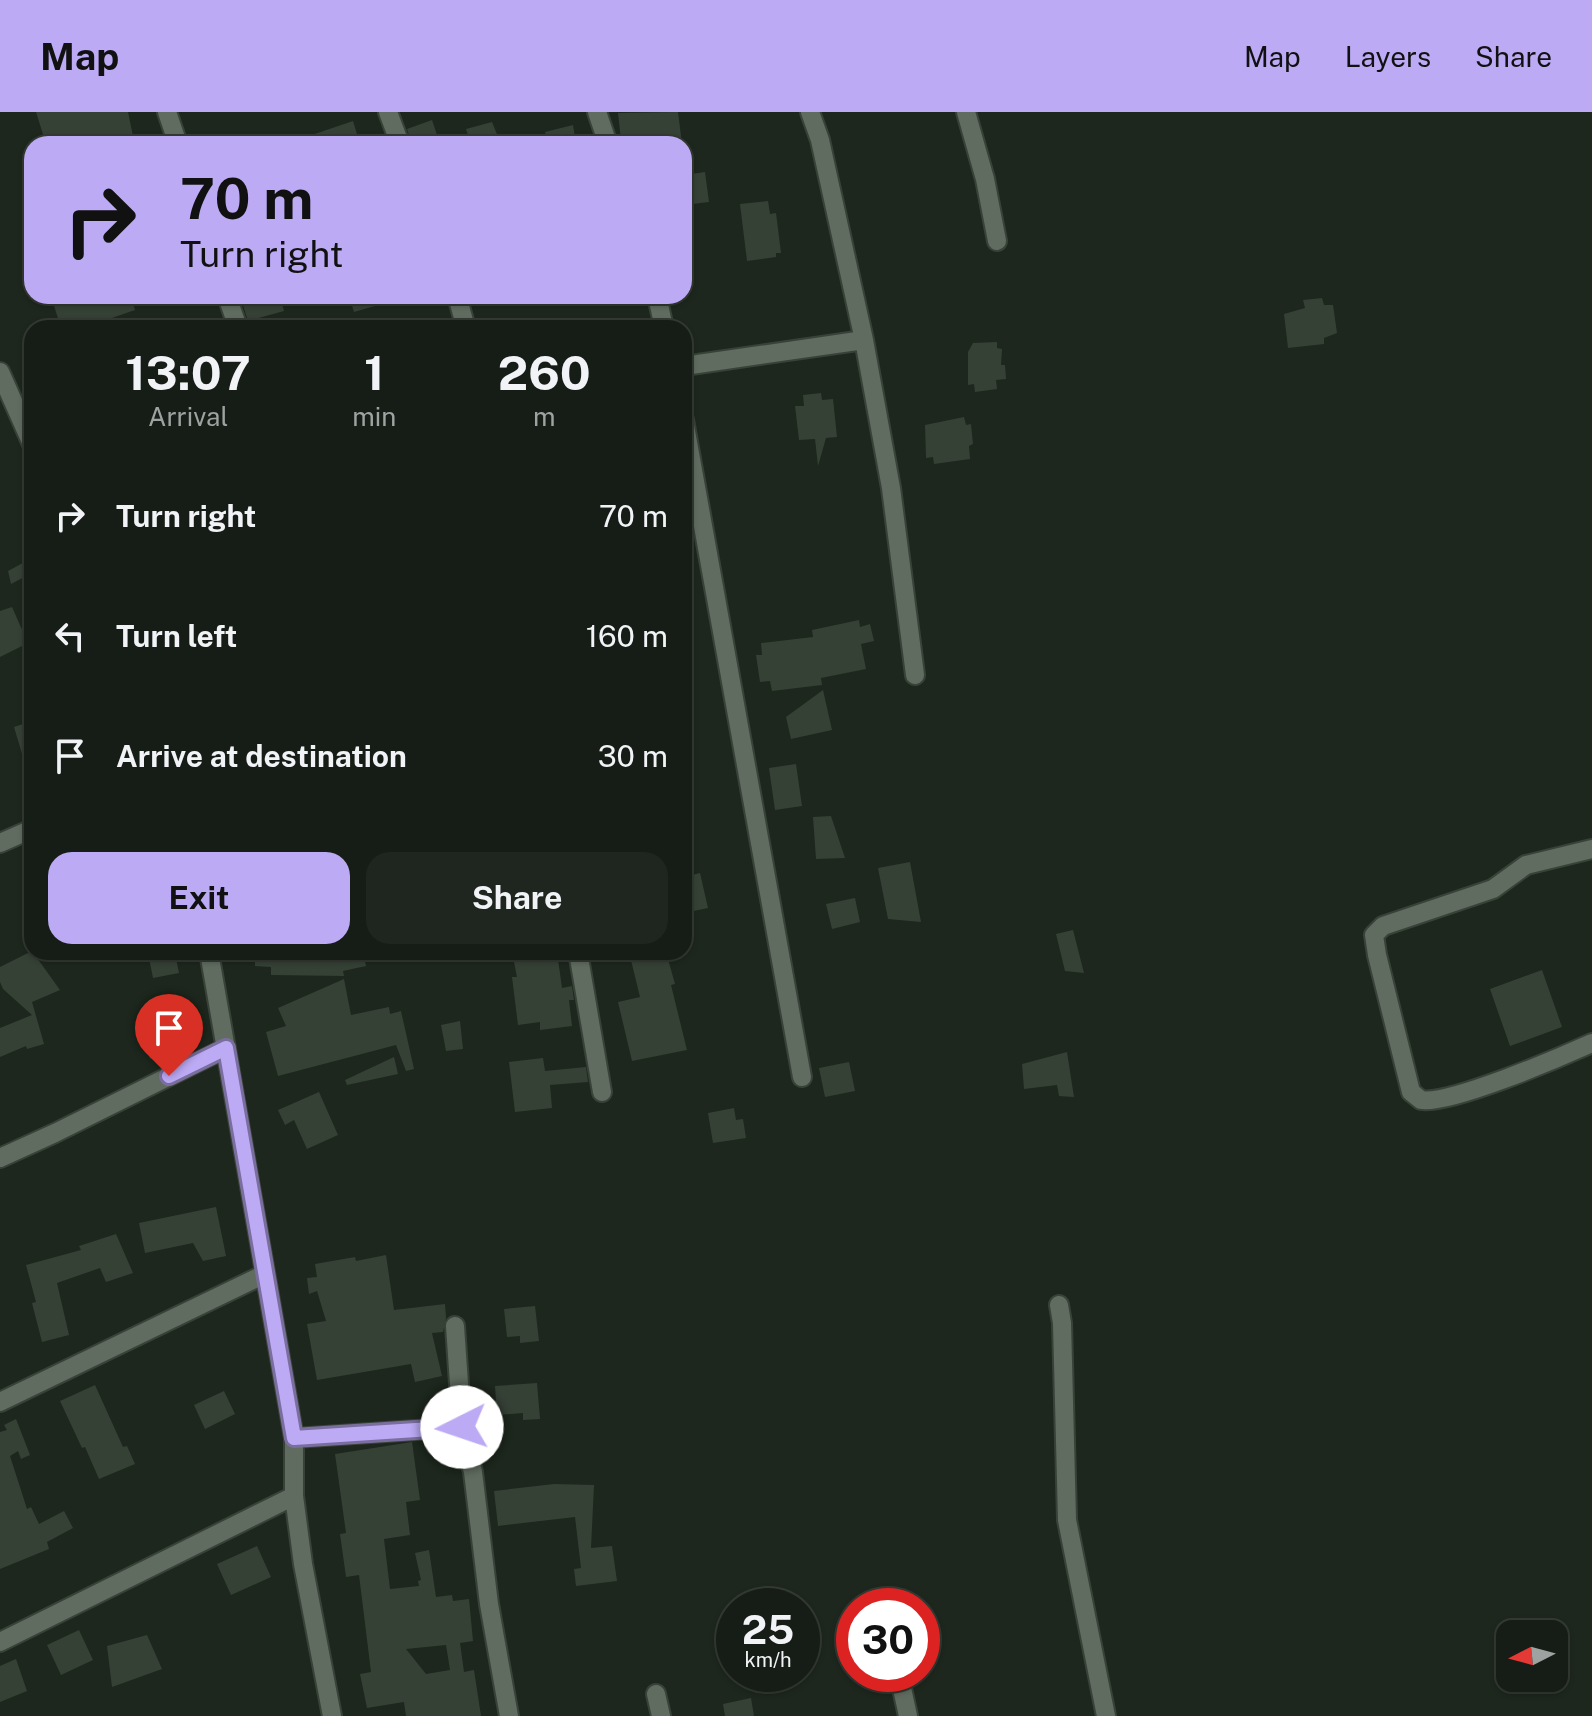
<!DOCTYPE html>
<style>
:root{--surface:#161d16;--page:#1f261f;--text:#f1f3f6;--muted:#9ea2a1;--line:#353b35;--accent:#bcaaf5}
body{margin:0;font-family:"Public Sans",sans-serif;background:var(--page);color:var(--text);height:100vh;display:flex;flex-direction:column;font-size:30px;white-space:nowrap}
*{box-sizing:border-box;margin:0}
p{font-size:26px;color:var(--muted)}
.icon{flex:none;width:44px;height:44px;fill:none;stroke:currentColor;stroke-width:2;stroke-linecap:round;stroke-linejoin:round}
.map{position:relative;flex:1;overflow:hidden}
.side{position:absolute;left:24px;top:208px;width:668px;height:640px;display:flex;flex-direction:column;background:var(--surface);border-radius:24px;box-shadow:0 2px 6px #0004,0 0 0 2px var(--line)}
.side>*{flex:none}
.hud{position:absolute;left:24px;top:24px;width:668px;height:168px;border-radius:24px;box-shadow:0 2px 6px #0004,0 0 0 2px var(--line);background:#bcaaf5;color:#111;overflow:hidden}
.needle{width:52px;rotate:264deg}
.buttons{position:absolute;left:1496px;top:1508px;display:grid;gap:16px}
.buttons a{display:grid;place-items:center;width:72px;height:72px;border-radius:16px;background:var(--surface);box-shadow:0 2px 6px #0004,0 0 0 2px var(--line);font-size:40px}
.speed{position:absolute;left:716px;top:1476px;display:flex;gap:16px;font-size:40px;font-weight:700;text-align:center}
.speed>*{display:grid;place-content:center;width:104px;height:104px;border-radius:50%;background:var(--surface);box-shadow:0 2px 6px #0004,0 0 0 2px var(--line);line-height:1}
.speed small{font-size:20px;font-weight:400}
.speed .limit{border:12px solid #d22;background:#fff;color:#111}
.pin{position:absolute;display:grid;place-items:center;width:68px;height:68px;color:#fff;margin:-82px -34px;border-radius:50% 50% 50% 0;rotate:-45deg;box-shadow:0 0 8px #0007}
.pin .icon{rotate:45deg}
.me{position:absolute;width:88px;margin:-44px;rotate:266deg;stroke-linejoin:round;filter:drop-shadow(0 0 6px #0008)}
.turn{display:flex;align-items:center;gap:28px;height:168px;padding:0 24px;font-size:36px}
.turn .icon{width:104px;height:104px;stroke-width:2.5}
.turn b{display:block;font-size:56px;line-height:68px}
.eta{display:flex;justify-content:space-evenly;align-items:center;height:136px;text-align:center}
.eta b{font-size:48px;font-weight:700;line-height:56px}
.cta{display:flex;gap:16px;margin-top:auto;padding:16px 24px}
.cta a{flex:1;height:92px;border-radius:24px;background:var(--accent);color:#111;font-size:32px;font-weight:700;line-height:92px;text-align:center}
.cta a+a{background:var(--page);color:var(--text)}
ul{padding:0;list-style:none}
li{display:flex;align-items:center;gap:24px;height:120px;padding:0 24px}
li div{flex:1}
li b{display:block;font-size:30px}
li em{font-style:normal}
header{display:flex;align-items:center;gap:48px;box-sizing:border-box;height:112px;padding:0 40px;background:var(--accent);color:#111}
header strong{font-size:38px}
nav{display:flex;gap:44px;margin-inline-start:auto;font-size:28px}
.map>svg:first-child{display:block}
.building{fill:#364136;fill-rule:evenodd}
.lines{fill:none;stroke-linecap:round;stroke-linejoin:round}
.minor-casing{stroke:#394239;stroke-width:22}
.minor{stroke:#606c60;stroke-width:18}
.route-casing{stroke:#7a6e9f;stroke-width:20}
.route{stroke:#bcaaf5;stroke-width:14}
</style>
<header>
<strong>Map</strong>
<nav><a>Map</a><a>Layers</a><a>Share</a></nav>
</header>
<div class="map">
<svg width="1592" height="1604" viewBox="0 0 1592 1604">
<rect width="100%" height="100%" fill="#1d271d"/>
<!-- building -->
<path class="building" d="M36,0H128L133,24L107,32H46Z
M678,0L682,32H637L636,26L621,28L618,1Z
M432,8L440,32H412L407,17Z
M353,9L360,32H291V30Z
M492,10L501,32H471L466,17Z
M573,13L576,32H548L545,20Z
M705,60L709,90L684,93V63Z
M768,89L770,102L776,101L781,141H776V145L747,149L740,92Z
M51,184H131L135,198L106,208L107,211L94,216H61Z
M240,184H280L284,199L248,209Z
M349,184H396V188L354,200Z
M1322,186L1324,193H1333L1337,221L1324,226V232L1288,236L1284,202L1305,196L1303,188Z
M997,230V236L1002,237L1001,253H1005L1006,267L996,268L997,277L975,280L974,272L968,273V240L973,231Z
M821,281L822,288L833,287L837,325L826,326L818,354L815,327L799,328L795,294H804L803,283Z
M964,305L966,313L971,312L973,332L969,334L970,347L934,352L933,345L926,346L925,313Z
M32,446V461L11,472L8,459Z
M12,495L28,531L0,545V499Z
M859,508L860,515L870,512L874,529L861,532L866,557L821,566L822,573L772,579L770,569L760,570L756,543H762L761,531L813,525L812,518Z
M823,578L832,618L791,627L786,605Z
M32,609V665H29L14,615Z
M796,652L802,694L775,698L769,656Z
M831,704L845,746L816,747L813,705Z
M910,750L921,810L888,807L878,756Z
M700,761L708,796L684,801V765Z
M855,786L860,810L832,817L826,792Z
M1073,818L1084,861L1065,859L1056,822Z
M32,839L60,878L32,890L44,932L27,937L26,934L0,945V916L32,903L3,877L0,870V855Z
M255,840H363L366,854L343,859L344,864L271,863V855L255,854Z
M512,840H557L562,876L572,874L574,888H569L572,914L540,918V910L518,913L512,865H517Z
M629,840H666L675,872L671,873L687,938L632,949L618,890L640,885Z
M175,841L179,861L153,866L149,846Z
M1542,858L1562,915L1510,934L1490,877Z
M344,867L351,903L389,895L390,902L401,899L414,957L406,959L396,933L278,964L266,920L286,914L278,896Z
M179,898L188,932L150,947L141,913Z
M460,909L463,937L446,939L441,913Z
M1067,940L1074,985L1059,984L1057,973L1024,977L1022,952Z
M394,945L398,962L347,973L345,968Z
M543,946L545,959L586,955L588,970L550,973L552,996L515,1000L509,950Z
M849,950L855,979L825,985L819,956Z
M319,980L338,1023L307,1037L294,1008L285,1013L278,998Z
M734,996L736,1008L743,1007L746,1026L713,1031L708,1001Z
M216,1095L226,1144L203,1149L193,1131L145,1141L139,1111Z
M116,1122L133,1161L106,1170L100,1156L57,1171L69,1223L42,1230L32,1191L36,1190L26,1153L81,1138L79,1134Z
M386,1143L394,1198L445,1192L446,1206L443,1220L432,1221L442,1264L415,1270L411,1252L317,1268L307,1212L326,1209L317,1179L309,1182L307,1166L317,1165L315,1152L355,1145L356,1149Z
M535,1194L539,1229L520,1231V1224L507,1225L504,1197Z
M537,1271L540,1307L523,1308V1301L497,1303L495,1274Z
M95,1273L123,1335L127,1334L135,1352L99,1367L85,1335L82,1336L60,1289Z
M224,1279L235,1302L205,1317L194,1293Z
M16,1307L30,1343L21,1347L18,1339L10,1344L27,1397L31,1395L39,1412L64,1399L73,1416L47,1430L49,1437L0,1457V1320L7,1318L4,1313Z
M412,1330L420,1388L406,1390L410,1423L384,1427L390,1477L419,1474L418,1469L421,1468L415,1441L429,1438L436,1485L452,1483L453,1489L469,1487L473,1529L460,1531L464,1560L474,1558L481,1604H406L404,1590L367,1596L360,1562L371,1560L359,1463L346,1465L340,1422L346,1421L335,1342ZM446,1533L450,1558L426,1562L406,1537Z
M554,1372L594,1373L591,1436L612,1434L617,1469L576,1474L574,1457L581,1456L575,1405L498,1414L494,1379Z
M257,1434L271,1465L231,1483L217,1452Z
M79,1518L93,1548L61,1563L47,1533Z
M147,1523L162,1557L112,1575L107,1534Z
M16,1547L27,1579L0,1590V1554Z
M751,1586L754,1604H725L723,1592Z"/>
<g class="lines">
<defs>
<path id="minor" d="M167,0L178,32
M388,0L400,32
M597,0L608,32
M810,0L820,28L864,228L891,376L915,563
M966,0L985,67L997,129
M227,184L238,216
M457,184L466,216
M657,184L664,216
M684,254L864,228
M0,260L32,332
M684,308L802,965
M0,731L32,717
M1592,737L1526,753L1493,777L1383,814L1374,823L1377,843L1411,980L1421,988C1449,993 1561,945 1592,931
M209,840L294,1326V1384L303,1452L332,1604
M578,840L602,980
M0,1046L55,1021L226,936
M1059,1193L1062,1211L1067,1408L1106,1604
M455,1214L462,1315L473,1360L489,1492L509,1604
M0,1290L265,1162
M294,1326L462,1315
M0,1530L294,1384
M900,1567L908,1604
M656,1582L661,1604"/>
</defs>
<!-- minor casing -->
<use href="#minor" class="minor-casing"/>
<!-- minor -->
<use href="#minor" class="minor"/>
</g>
<g class="lines">
<defs>
<path id="route" d="M169,964L226,936L294,1326L462,1315"/>
</defs>
<!-- route casing -->
<use href="#route" class="route-casing"/>
<!-- route -->
<use href="#route" class="route"/>
</g>
</svg>
<div class="buttons">
<a><svg class="needle" viewBox="-14 -14 28 28"><path d="M0-13l5 13h-10z" fill="#e53935"/><path d="M0 13l5-13h-10z" fill="#9ea2a1"/></svg></a>
</div>
<div class="speed"><div>25<small>km/h</small></div><div class="limit">30</div></div>
<div class="pin" style="left:169px;top:964px;background:#d93025"><svg class="icon" aria-label="arrive" viewBox="0 0 24 24"><path d="M6 21V4h12l-3 4 3 4H6"/></svg></div>
<svg class="me" style="left:462px;top:1315px" viewBox="-20 -20 40 40"><circle r="19" fill="#fff"/><path d="M0-13L10 11 0 6-10 11z" fill="#bcaaf5"/></svg>
<div class="hud">
<div class="turn"><svg class="icon" aria-label="right" viewBox="0 0 24 24"><path d="M7 20v-9h11M14 6l5 5-5 5"/></svg><div><b>70 m</b>Turn right</div></div>
</div>
<section class="side">
<div class="eta">
<div><b>13:07</b><p>Arrival</p></div>
<div><b>1</b><p>min</p></div>
<div><b>260</b><p>m</p></div>
</div>
<ul>
<li><svg class="icon" aria-label="right" viewBox="0 0 24 24"><path d="M7 20v-9h11M14 6l5 5-5 5"/></svg><div><b>Turn right</b></div><em>70 m</em></li>
<li><svg class="icon" aria-label="left" viewBox="0 0 24 24"><path d="M17 20v-9H6M10 6l-5 5 5 5"/></svg><div><b>Turn left</b></div><em>160 m</em></li>
<li><svg class="icon" aria-label="arrive" viewBox="0 0 24 24"><path d="M6 21V4h12l-3 4 3 4H6"/></svg><div><b>Arrive at destination</b></div><em>30 m</em></li>
</ul>
<div class="cta"><a>Exit</a><a>Share</a></div>
</section>
</div>
